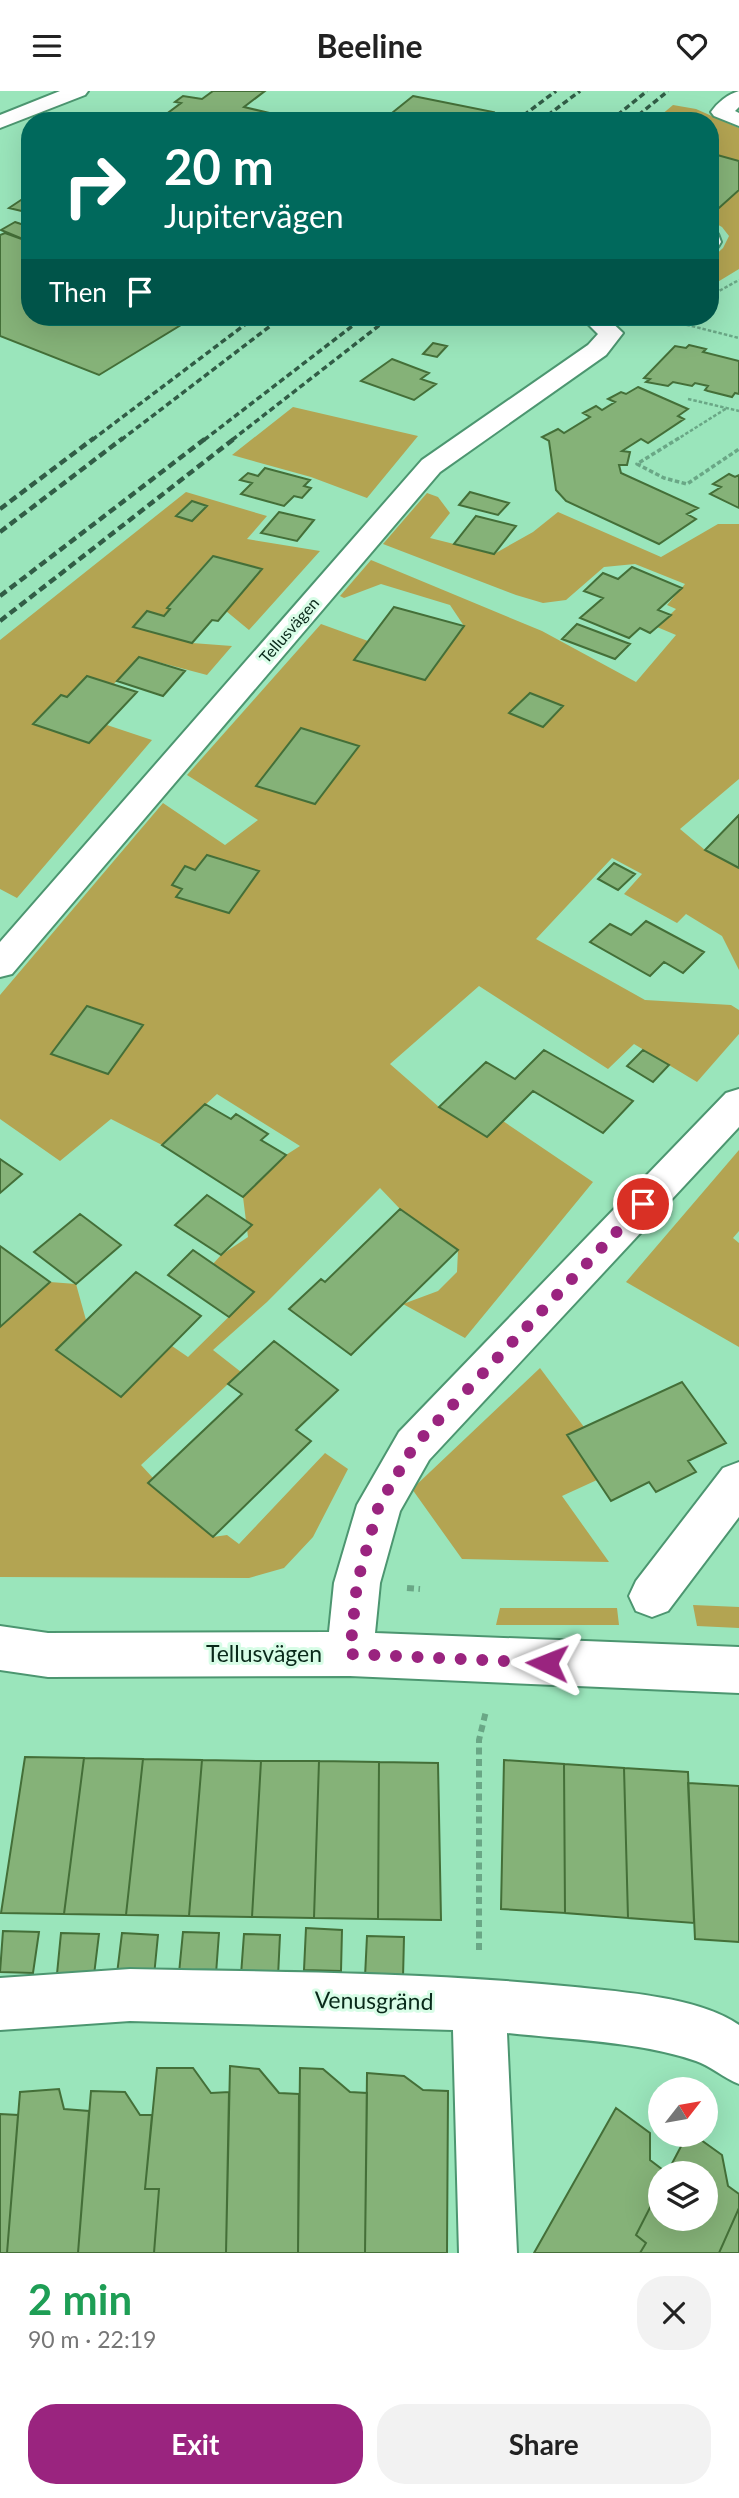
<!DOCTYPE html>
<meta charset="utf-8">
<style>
:root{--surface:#fff;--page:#f2f2f2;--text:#222;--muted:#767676;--accent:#9a247f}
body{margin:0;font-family:Lato,sans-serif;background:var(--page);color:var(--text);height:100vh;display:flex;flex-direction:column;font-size:26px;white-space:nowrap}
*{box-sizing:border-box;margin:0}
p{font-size:23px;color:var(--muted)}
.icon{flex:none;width:38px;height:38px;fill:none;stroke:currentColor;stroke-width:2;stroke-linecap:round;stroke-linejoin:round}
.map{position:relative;height:2162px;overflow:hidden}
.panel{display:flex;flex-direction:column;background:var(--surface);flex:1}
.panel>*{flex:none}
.banner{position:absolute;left:21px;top:21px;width:698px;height:214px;border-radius:28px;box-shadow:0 7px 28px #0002;background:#00695c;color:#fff;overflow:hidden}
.needle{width:46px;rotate:59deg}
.tools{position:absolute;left:648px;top:1986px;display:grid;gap:14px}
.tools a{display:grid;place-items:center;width:70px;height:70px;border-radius:50%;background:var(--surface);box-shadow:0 7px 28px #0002;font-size:35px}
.pin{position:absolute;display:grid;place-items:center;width:60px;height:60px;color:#fff;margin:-30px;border:4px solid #fff;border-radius:50%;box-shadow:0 2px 7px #0007}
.me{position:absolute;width:77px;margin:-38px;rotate:272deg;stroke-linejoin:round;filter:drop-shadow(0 0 5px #0008)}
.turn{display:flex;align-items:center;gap:24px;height:147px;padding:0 28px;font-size:32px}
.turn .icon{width:91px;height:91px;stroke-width:2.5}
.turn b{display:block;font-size:49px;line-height:60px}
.then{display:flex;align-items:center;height:66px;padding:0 28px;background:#0003;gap:14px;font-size:26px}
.round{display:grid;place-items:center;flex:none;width:74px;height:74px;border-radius:28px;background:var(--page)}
.overview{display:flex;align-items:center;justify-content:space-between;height:119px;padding:0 28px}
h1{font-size:42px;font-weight:700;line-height:52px;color:#1e9e55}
.button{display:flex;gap:14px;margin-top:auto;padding:14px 28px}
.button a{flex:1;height:80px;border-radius:28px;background:var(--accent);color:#fff;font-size:28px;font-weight:700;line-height:80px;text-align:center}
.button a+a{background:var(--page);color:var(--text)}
header{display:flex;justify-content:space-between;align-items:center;height:91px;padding:0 28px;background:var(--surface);font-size:32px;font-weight:700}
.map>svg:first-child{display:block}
.green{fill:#b3a452;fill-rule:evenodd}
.building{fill:#85b278;stroke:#446f38;stroke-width:2}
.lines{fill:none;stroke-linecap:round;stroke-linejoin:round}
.minor-casing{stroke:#4c9670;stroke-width:4}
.path-far2{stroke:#6aa786;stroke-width:2.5;stroke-dasharray:3.5 2;stroke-linecap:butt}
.path-far1{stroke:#6aa786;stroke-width:3.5;stroke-dasharray:4.5 2.5;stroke-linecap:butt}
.path{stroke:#6aa786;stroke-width:6;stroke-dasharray:7 4.5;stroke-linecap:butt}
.minor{fill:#fff;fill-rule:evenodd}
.rail-far1{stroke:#315d46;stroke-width:3.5;stroke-dasharray:6 3.5;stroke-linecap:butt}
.rail{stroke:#315d46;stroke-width:4.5;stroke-dasharray:8 4.5;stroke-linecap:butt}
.route{stroke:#9a247f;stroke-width:12;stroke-dasharray:0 21.6}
.labels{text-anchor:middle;stroke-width:6;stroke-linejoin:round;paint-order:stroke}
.far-street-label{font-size:16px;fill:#09291a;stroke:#d8fde7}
.near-street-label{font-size:23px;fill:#09291a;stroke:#d8fde7}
</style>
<header><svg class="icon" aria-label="menu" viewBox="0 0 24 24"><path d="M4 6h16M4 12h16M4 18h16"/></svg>Beeline<svg class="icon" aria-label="heart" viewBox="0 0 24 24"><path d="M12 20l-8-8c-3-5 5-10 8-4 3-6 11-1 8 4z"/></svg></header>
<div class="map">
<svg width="739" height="2162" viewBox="0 0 739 2162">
<rect width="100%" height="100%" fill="#9ae5bb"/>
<!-- green -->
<path class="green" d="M673,14L696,18L739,37V70L711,62L710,30H654Z
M739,99V178L711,195V168L723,157L729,145L722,136L711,130L710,125Z
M293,316L418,345L367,407L311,386L232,364Z
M186,401L267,425L247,448L320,460L249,539L226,520L261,478L212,465L167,516L170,518L164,525L147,520L134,536L192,552L232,555L207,584L139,566L113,594L87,585L67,606L61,604L33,632L89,652L107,634L152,649L17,807L0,798V549Z
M427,402L438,406L450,422L430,447L494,463L533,441L558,421L661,466L718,433H739V688L680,738L705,759L739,777V879L722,845L686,823L677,832L624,803L642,783L612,767L536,848L645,909L731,914L739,919V943L697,991L634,953L608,978L479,895L390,973L439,1016L486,1046L503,1030L593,1091L465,1247L403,1213L438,1200L457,1181L458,1159L400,1118L380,1097L267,1211L213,1259L241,1281L141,1374L153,1387L148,1392L213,1446L227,1444L239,1453L325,1362L348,1378L313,1446L284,1477L249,1487L0,1486V1236L50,1191L76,1193L86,1229L56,1259L121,1306L172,1255L188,1266L254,1201L213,1173L221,1164L248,1146L243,1106L286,1064L300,1055L217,1003L162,1054L111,1028L60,1070L0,1028V904L163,712L225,754L258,729L187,684L321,533L368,550L355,569L425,588L464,535L450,514L381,493L344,507L340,505L371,469L542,540L636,591L676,544L657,536L676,518L667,514L685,493L635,473L604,476L566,509L543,512L516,504L383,453ZM301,637L358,655L315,713L256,695ZM207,764L258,780L228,822L177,806L182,798L172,794L185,776L195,779ZM143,934L108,983L52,963Z
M739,1059V1140L733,1147L739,1152V1256L626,1191Z
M540,1277L584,1336L567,1344L597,1389L562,1405L609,1471L462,1468L412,1398Z
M693,1514L739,1516V1537L697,1535Z
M500,1517H617L619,1534H496Z"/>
<!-- building -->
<path class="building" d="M213,0H265L244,16L303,30H157L181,12L175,11L183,5L202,8Z
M413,5L493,21L481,30H382Z
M314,23L347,30H304Z
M710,62L739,70V99L710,125Z
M30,103V122L9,117Z
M15,131L30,136V151L1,139Z
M5,142L30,151V226H194L99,284L0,245V144Z
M433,252L447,255L437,266L423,263Z
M689,254L706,258L703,261L739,270V303L735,302L732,306L708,300L705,299L708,295L695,292L692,295L673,291L668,295L646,291L650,288L644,287L675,255L686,257Z
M392,268L429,282L421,288L436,293L414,309L361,290Z
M638,296L688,318L678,325L684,328L648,352L641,348L622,360L630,361L627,374H619L621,382L698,417L687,423L696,428L659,453L566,410L556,399L549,350L542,346L558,338L564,342L590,326L583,322L596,315L602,319L615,311L608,308L621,301L626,303Z
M265,377L310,389L304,395L311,397L302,407L294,405L284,415L241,403L252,392L240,389L248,382L258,385Z
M729,383L735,386L739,384V417L710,403L721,396L713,393Z
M470,401L509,412L498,424L459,414Z
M192,410L207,415L192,430L176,425Z
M279,421L314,429L297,450L261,442Z
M476,425L516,435L494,463L454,453Z
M213,465L262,478L218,530L212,529L192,552L133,536L147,520L164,525L170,518L167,517Z
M632,476L682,497L658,519L671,524L650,542L640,537L629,547L580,527L603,507L584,500L603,482L618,488Z
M394,516L464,535L425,589L354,569Z
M577,533L630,553L615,568L562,548Z
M139,566L185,580L163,605L117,590Z
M87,585L137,601L89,652L33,633L61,604L67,606Z
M530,602L563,615L543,636L509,622Z
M301,637L359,655L315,713L256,695Z
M739,724V777L705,759Z
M207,764L259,780L229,822L176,806L182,798L172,794L185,775L195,779Z
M614,772L635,783L618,799L598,788Z
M646,830L704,861L683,882L664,871L650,885L590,851L610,833L631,844Z
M87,915L143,934L108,983L51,963Z
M544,959L633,1010L603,1042L533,1000L487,1046L439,1016L486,971L515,988Z
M643,959L669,974L653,991L627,975Z
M205,1013L231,1028L236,1023L268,1043L261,1049L286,1064L243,1106L162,1054Z
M0,1068L22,1083L0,1102Z
M207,1104L252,1134L221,1164L175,1134Z
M400,1118L458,1159L351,1264L289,1218L321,1188L325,1191Z
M80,1123L121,1154L76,1193L34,1161Z
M0,1155L50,1191L0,1236Z
M193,1159L254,1201L229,1226L168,1184Z
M136,1181L201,1225L121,1306L56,1259Z
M274,1250L338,1299L296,1339L311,1350L213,1446L148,1392L242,1303L228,1293Z
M682,1291L726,1352L688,1370L696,1381L656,1401L649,1391L611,1410L567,1344Z
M25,1666L84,1667L64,1823L1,1822Z
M84,1667L143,1668L126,1824L64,1823Z
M143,1668L202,1669L189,1825L126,1824Z
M202,1669L261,1670L252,1826L189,1825Z
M504,1669L564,1673L565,1822L501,1818Z
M261,1670H319L314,1827L252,1826Z
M319,1670L379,1671L378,1828L314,1827Z
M379,1671L438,1672L441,1829L378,1828Z
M564,1673L624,1677L628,1827L565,1822Z
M624,1677L688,1681L694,1832L628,1827Z
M688,1692L739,1695V1851L695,1848Z
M306,1837L342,1839L341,1880L304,1879Z
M3,1840L39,1841L33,1882L0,1881Z
M183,1841L219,1842L216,1883L179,1882Z
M61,1842L99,1843L94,1884L57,1883Z
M122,1842L158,1844L154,1885L117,1883Z
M244,1843L280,1844L278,1886L241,1884Z
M367,1845L404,1846L403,1887L365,1886Z
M230,1975L259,1978L279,2002L299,2003L298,2162H226Z
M157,1977H193L211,2002L229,2001L226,2162H154L159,2098H145Z
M300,1977L323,1978L350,2001L367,2002L365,2162H298Z
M367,1982L404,1985L423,1999L448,2000L447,2162H365Z
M59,1998L64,2018L89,2020L78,2162H7L20,2001Z
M91,2000L125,2001L140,2024H152L145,2098H159L154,2162H78Z
M616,2017L650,2042V2069L667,2082H660V2097L636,2144L646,2152L640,2162H534Z
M0,2023L18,2024L7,2162H0Z
M687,2044H694L722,2064L728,2095L739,2103V2117L719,2162H640L646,2152L636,2144L660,2097V2128H705V2082H667Z
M739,2117V2162H719Z"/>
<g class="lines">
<defs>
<path id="minor" d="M60,0H88L85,4L0,37V24Z
M739,0V16L735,20L739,22V35L714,25L711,21C717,12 728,3 739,0Z
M710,141L718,143L721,151L718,156L710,158Z
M590,226H606L623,242L606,264L440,381L12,883L0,886V851L422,369L588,254L598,243L586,231Z
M739,998V1036L429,1369L400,1420L380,1492L375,1542L739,1556V1602L350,1585L48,1586L0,1579V1535L48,1542L329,1541L334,1492L357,1414L399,1341L726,1002Z
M739,1371V1426L668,1520L652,1526L636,1520L629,1505L636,1490L723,1377Z
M130,1878C278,1881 427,1881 575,1896C623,1901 699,1906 739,1934V1993C724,1987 709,1974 696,1970C636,1950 570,1949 507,1942L517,2162H459L453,1939L130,1930L0,1939V1887Z"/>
</defs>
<!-- minor casing -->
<use href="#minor" class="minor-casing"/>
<!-- path-far2 -->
<path class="path-far2" d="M710,205L739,189
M649,233L668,229L739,247
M688,308L739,320
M676,349L727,317"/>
<!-- path-far1 -->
<path class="path-far1" d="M679,347L637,373L664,387L687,393L739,358"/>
<!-- path -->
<path class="path" d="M407,1497L420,1498
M479,1859V1649L486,1620"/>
<!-- minor -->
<use href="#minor" class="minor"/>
<!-- rail-far1 -->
<path class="rail-far1" d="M516,30L556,0
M540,30L580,0
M610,30L647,0
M631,30L668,0
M92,349L255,226
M121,349L282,226
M204,349L364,226
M232,349L390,226"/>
<!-- rail -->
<path class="rail" d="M0,418L94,347
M0,441L123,347
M0,505L206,347
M0,530L235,347"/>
</g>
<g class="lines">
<!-- route -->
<path class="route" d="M547,1572L350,1563L357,1492L379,1414L414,1355L643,1113"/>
</g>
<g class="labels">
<!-- far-street labels -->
<g class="far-street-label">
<text transform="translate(289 539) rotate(-49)" y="6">Tellusvägen</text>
</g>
<!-- near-street labels -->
<g class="near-street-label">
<text x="264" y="1571">Tellusvägen</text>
<text transform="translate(374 1910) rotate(1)" y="8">Venusgränd</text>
</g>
</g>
</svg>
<div class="tools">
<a><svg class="needle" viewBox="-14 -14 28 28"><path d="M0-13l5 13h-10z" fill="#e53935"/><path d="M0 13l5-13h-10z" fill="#767676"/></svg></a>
<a><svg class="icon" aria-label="layers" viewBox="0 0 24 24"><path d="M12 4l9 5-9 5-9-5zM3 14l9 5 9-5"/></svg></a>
</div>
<div class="pin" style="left:643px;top:1113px;background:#d93025"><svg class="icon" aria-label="arrive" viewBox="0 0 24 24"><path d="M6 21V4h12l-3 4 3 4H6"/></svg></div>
<svg class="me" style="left:547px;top:1572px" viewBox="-20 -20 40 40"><path d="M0-17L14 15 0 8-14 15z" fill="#9a247f" stroke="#fff" stroke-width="4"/></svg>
<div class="banner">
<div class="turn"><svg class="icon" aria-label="right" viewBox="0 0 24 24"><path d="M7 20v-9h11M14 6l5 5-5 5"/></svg><div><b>20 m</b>Jupitervägen</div></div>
<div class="then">Then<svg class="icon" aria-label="arrive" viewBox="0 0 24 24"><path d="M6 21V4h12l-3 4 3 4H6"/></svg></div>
</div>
</div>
<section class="panel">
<div class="overview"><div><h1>2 min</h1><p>90 m · 22:19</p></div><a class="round"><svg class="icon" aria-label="close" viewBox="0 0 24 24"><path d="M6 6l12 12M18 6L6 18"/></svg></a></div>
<div class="button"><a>Exit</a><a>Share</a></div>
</section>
